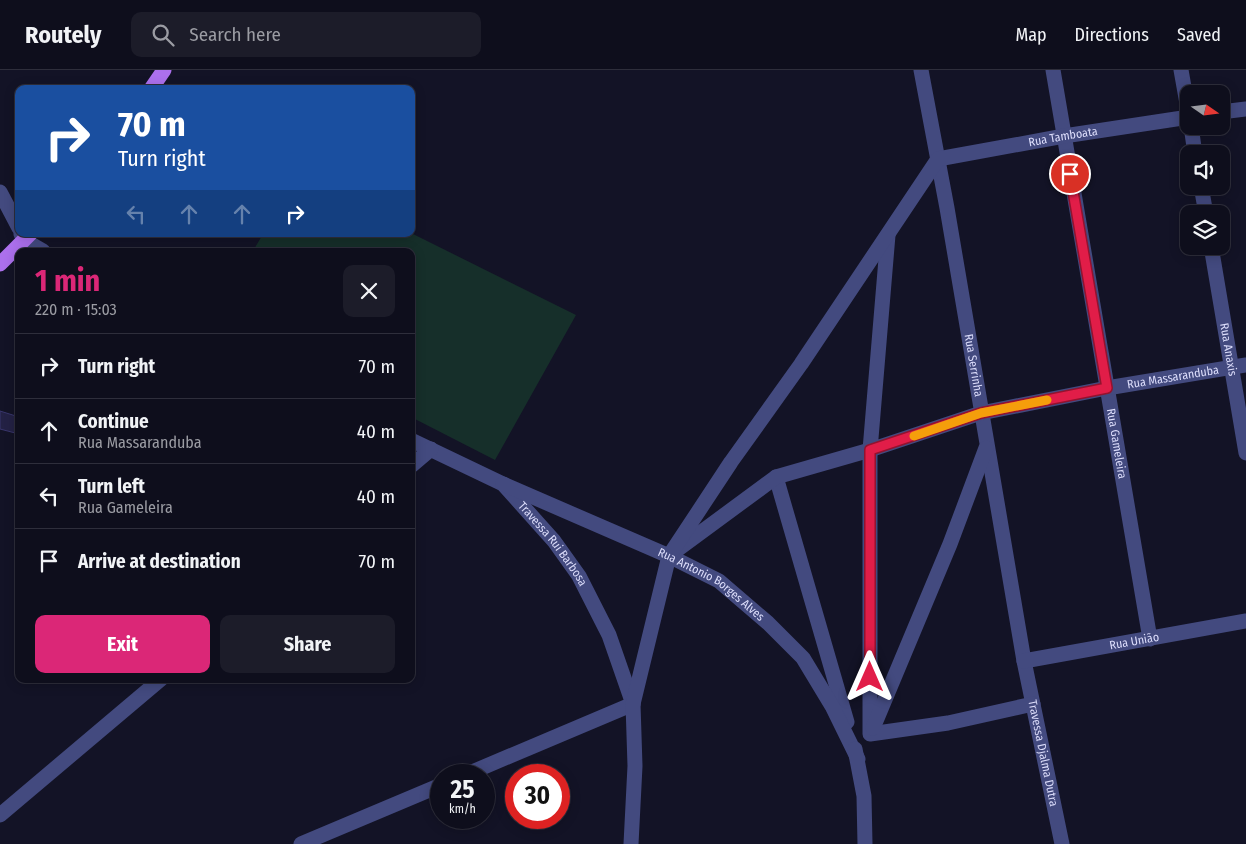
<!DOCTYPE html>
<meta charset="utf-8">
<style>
:root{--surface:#0e0e1c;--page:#1c1c29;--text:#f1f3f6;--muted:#9b9ca3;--line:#2e2e3b;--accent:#db2777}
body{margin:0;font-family:"Fira Sans Condensed",sans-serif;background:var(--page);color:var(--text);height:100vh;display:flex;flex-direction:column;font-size:19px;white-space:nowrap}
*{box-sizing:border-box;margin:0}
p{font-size:16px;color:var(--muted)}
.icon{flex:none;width:28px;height:28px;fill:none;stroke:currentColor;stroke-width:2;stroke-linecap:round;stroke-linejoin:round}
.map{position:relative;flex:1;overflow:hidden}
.drawer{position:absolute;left:15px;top:178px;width:400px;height:435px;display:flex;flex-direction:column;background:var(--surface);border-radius:10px;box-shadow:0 2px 12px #0003,0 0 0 1px var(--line)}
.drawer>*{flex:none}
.guide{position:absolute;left:15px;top:15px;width:400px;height:152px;border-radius:10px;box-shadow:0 2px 12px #0003,0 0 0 1px var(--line);background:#1a4fa0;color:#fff;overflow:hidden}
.needle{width:32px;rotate:104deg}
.fabs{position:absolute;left:1180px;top:15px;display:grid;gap:10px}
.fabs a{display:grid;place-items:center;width:50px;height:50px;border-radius:10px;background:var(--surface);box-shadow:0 2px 12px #0003,0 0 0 1px var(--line);font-size:25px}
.speed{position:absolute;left:430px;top:694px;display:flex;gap:10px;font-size:25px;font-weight:700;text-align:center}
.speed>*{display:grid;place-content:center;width:65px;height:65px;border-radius:50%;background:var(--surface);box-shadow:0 2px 12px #0003,0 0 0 1px var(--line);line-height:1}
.speed small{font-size:12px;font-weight:400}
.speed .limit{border:8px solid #d22;background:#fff;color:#111}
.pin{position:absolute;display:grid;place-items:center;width:42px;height:42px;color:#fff;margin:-21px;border:2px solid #fff;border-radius:50%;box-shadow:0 1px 5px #0007}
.me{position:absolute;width:55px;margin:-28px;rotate:0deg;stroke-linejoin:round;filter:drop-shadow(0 0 4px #0008)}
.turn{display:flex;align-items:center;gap:18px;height:105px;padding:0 20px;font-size:22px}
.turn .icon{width:65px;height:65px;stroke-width:2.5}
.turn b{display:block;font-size:35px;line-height:42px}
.lanes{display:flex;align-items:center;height:48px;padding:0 20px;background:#0003;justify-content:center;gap:25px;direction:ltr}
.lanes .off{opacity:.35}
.round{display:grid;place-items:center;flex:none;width:52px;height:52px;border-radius:10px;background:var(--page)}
.headline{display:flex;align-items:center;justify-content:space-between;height:85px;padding:0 20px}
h1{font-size:30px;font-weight:700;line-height:38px;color:var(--accent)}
.action{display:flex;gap:10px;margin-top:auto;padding:10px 20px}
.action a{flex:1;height:58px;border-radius:10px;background:var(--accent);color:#fff;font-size:20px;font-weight:700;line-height:58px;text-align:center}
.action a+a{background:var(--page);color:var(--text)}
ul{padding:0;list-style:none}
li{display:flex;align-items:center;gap:15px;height:65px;padding:0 20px;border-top:1px solid var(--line)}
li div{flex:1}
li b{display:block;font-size:19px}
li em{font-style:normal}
header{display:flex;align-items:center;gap:30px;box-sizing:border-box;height:70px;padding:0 25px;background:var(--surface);border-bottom:1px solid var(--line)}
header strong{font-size:24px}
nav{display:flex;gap:28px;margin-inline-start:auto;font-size:18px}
.search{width:350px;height:45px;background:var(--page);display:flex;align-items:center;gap:12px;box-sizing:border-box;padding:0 18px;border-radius:10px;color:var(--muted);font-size:19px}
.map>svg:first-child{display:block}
.green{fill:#162f2a}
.building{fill:#232144;stroke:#39366d}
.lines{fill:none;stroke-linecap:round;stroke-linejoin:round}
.minor{stroke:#434a7f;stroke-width:15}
.major{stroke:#ac70ed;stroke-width:15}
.route-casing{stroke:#92132f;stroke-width:12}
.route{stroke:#e11d48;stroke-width:9}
.slow{stroke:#f59e0b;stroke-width:9}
.labels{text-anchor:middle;stroke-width:4.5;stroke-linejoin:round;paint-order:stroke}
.street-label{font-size:12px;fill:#dcddfb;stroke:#131326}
</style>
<header>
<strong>Routely</strong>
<div class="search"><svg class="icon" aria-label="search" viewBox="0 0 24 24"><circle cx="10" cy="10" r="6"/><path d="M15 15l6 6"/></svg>Search here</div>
<nav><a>Map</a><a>Directions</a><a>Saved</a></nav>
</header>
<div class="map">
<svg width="1246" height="774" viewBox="0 0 1246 774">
<rect width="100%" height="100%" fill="#131326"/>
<!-- green -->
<path class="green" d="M411,163L576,245L495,390L411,347V181H253L263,164Z"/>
<!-- building -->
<path class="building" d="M0,341L19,347V364L0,359Z"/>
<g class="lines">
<!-- minor -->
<g class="minor">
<path id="s1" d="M921,0L947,138L1024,591L1062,774"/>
<path id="s2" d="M1053,0L1150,569"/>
<path d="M1181,0L1189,45"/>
<path d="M1221,42L1246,39"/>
<path d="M1191,56L1195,84"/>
<path d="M1201,116L1206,144"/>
<path d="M0,122L19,158"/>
<path d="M21,164L24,170L43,181"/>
<path id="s3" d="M888,165L870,380L981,343L1107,318L1246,295"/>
<path id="s4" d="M1211,176L1246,383"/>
<path id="s5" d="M411,370L503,414L554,471L579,506L609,565L633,634"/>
<path d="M411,396L431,379"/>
<path d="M776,407L847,652"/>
<path id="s6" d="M503,414L669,486L719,511L768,553L803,588L832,636L858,689"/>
<path d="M677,480L776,407L870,380V664L948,653L1033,634"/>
<path id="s7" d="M1024,591L1246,551"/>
<path d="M873,658L950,474L986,378"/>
<path d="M855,679L864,726L865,774"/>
<path d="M465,705L633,634"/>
<path d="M0,745L161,609"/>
<path d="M301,774L441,715"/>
<path id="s8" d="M631,774L635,696L633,634L669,486L731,392L801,294L938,89L1064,66L1189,47"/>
</g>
<!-- major -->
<path class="major" d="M151,19L164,0
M0,194L30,164"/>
</g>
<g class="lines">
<defs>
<path id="route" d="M870,607V380L981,343L1107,318L1070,104"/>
</defs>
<!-- route casing -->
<use href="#route" class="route-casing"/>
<!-- route -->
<use href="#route" class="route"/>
<!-- slow -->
<path class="slow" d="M914,366L981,343L1047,330"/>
</g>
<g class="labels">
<!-- street labels -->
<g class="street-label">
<text dy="4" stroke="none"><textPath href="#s8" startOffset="899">Rua Tamboata</textPath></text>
<text dy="4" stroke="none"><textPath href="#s4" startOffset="105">Rua Anaxis</textPath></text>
<text dy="4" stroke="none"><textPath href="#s1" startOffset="300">Rua Serrinha</textPath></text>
<text dy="4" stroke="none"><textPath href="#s3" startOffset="528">Rua Massaranduba</textPath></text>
<text dy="4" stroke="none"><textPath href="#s2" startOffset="379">Rua Gameleira</textPath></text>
<text dy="4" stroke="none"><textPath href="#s5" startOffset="180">Travessa Rui Barbosa</textPath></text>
<text dy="4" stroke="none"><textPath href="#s6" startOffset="232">Rua Antonio Borges Alves</textPath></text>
<text dy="4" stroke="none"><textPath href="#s7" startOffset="112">Rua União</textPath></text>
<text dy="4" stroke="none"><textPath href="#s1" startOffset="694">Travessa Djalma Dutra</textPath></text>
</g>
</g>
</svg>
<div class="fabs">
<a><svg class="needle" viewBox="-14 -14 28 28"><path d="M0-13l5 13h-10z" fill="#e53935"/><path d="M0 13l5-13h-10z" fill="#9b9ca3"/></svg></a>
<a><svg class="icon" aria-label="sound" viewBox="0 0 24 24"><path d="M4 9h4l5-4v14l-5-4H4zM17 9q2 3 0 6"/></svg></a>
<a><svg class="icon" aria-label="layers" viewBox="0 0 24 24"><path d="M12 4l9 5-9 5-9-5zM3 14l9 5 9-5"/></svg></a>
</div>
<div class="speed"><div>25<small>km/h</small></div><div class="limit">30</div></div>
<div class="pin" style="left:1070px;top:104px;background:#d93025"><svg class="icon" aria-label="arrive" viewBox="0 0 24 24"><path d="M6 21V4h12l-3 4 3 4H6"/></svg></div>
<svg class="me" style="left:870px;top:607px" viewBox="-20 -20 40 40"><path d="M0-17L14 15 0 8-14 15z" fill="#e11d48" stroke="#fff" stroke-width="4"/></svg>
<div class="guide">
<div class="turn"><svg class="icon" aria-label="right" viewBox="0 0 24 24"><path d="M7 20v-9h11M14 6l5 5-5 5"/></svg><div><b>70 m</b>Turn right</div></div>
<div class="lanes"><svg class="icon off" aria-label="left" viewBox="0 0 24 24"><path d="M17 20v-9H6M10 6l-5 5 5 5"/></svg><svg class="icon off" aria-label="ahead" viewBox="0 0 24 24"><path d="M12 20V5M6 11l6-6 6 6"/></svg><svg class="icon off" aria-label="ahead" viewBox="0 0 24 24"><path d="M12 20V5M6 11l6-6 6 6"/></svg><svg class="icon" aria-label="right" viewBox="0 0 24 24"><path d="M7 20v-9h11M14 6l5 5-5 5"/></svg></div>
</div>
<section class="drawer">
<div class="headline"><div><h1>1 min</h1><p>220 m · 15:03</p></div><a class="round"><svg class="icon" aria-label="close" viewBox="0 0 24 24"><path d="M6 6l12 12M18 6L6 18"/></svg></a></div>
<ul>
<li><svg class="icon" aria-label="right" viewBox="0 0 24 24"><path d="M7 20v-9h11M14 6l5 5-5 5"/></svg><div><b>Turn right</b></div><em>70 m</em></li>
<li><svg class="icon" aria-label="ahead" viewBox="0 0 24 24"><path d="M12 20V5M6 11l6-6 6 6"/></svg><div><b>Continue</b><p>Rua Massaranduba</p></div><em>40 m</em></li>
<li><svg class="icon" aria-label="left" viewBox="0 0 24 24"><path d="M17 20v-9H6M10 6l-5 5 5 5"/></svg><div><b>Turn left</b><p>Rua Gameleira</p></div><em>40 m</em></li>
<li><svg class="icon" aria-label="arrive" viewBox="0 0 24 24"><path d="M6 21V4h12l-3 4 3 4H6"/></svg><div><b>Arrive at destination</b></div><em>70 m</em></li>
</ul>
<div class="action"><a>Exit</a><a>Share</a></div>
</section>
</div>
